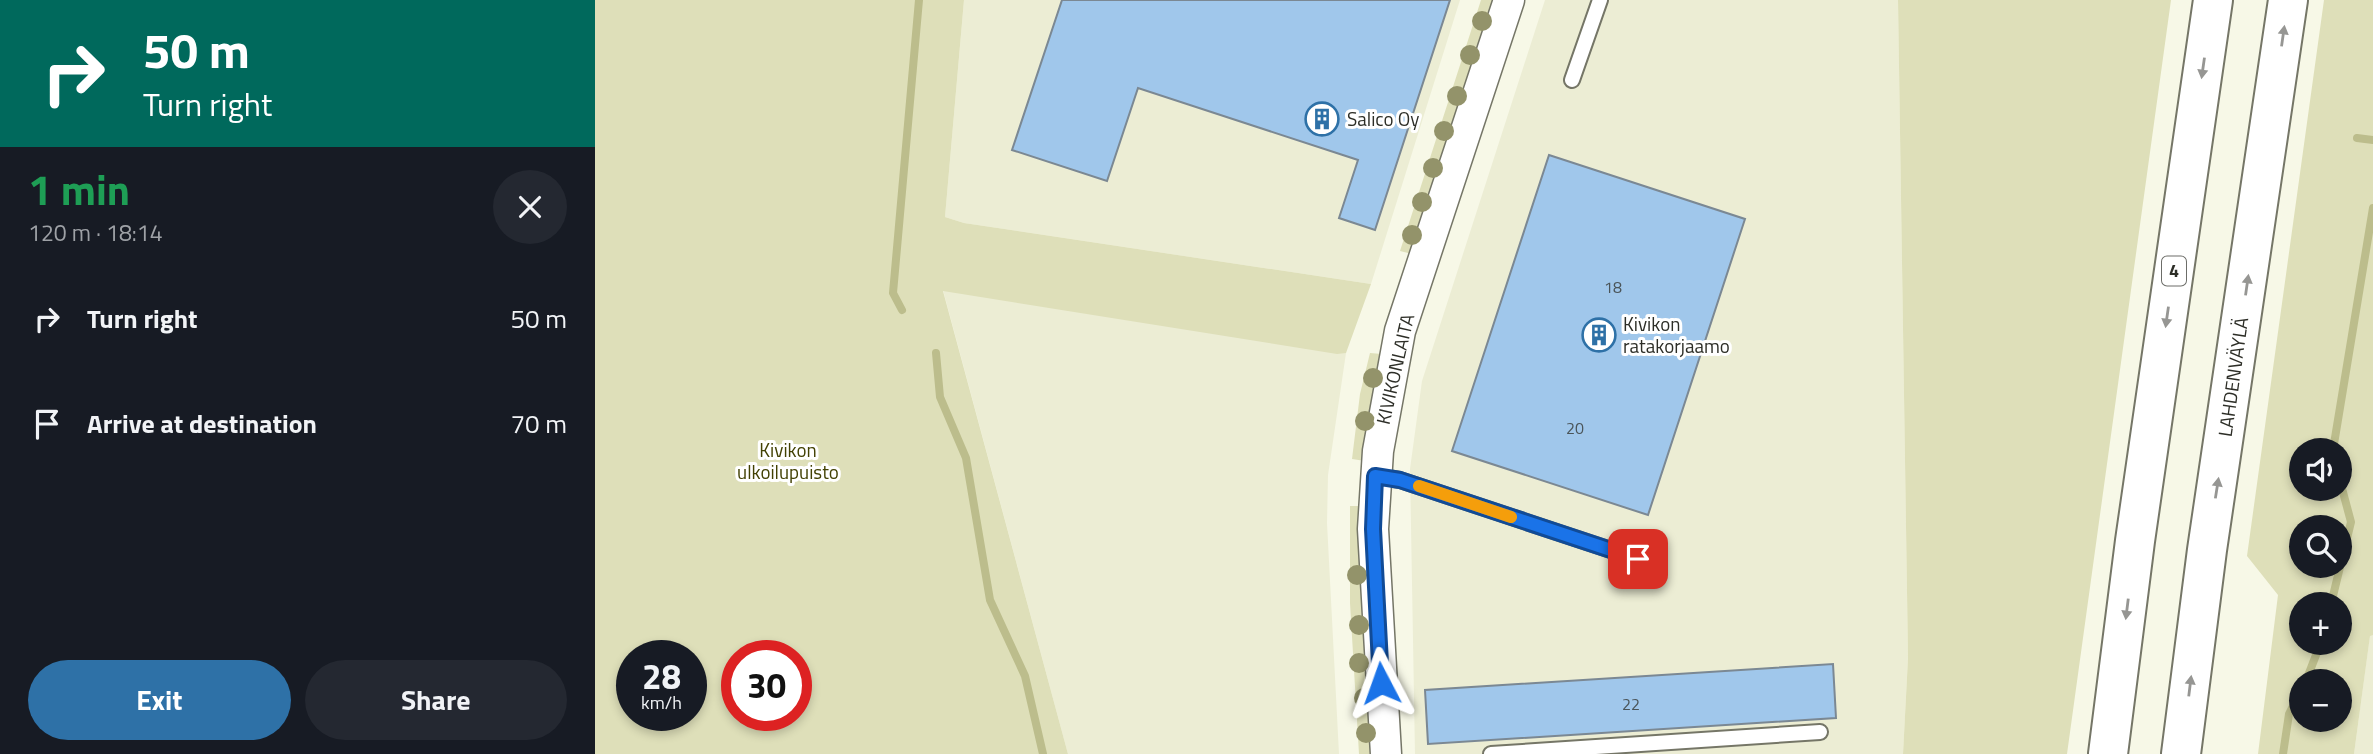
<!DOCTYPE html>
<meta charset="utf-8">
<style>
:root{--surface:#171b24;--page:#242831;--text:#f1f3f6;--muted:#9ea1a6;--accent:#2e71a7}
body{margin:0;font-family:"Titillium Web",sans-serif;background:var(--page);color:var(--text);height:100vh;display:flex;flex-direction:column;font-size:26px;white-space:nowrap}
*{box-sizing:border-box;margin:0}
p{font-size:23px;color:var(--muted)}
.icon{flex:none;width:38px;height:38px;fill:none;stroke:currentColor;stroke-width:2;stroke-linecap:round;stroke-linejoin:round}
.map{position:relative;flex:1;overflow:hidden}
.side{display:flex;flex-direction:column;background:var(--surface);width:595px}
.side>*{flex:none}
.top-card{background:#00695c;color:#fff;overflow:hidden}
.tools{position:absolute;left:1694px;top:438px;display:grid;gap:14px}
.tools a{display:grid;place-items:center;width:63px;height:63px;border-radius:50%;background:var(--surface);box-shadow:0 4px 10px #0003;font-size:35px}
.speed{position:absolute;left:21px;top:640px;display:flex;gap:14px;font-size:35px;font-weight:700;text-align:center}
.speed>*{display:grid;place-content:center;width:91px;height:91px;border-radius:50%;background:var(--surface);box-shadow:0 4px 10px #0003;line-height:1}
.speed small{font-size:18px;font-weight:400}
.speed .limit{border:10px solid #d22;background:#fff;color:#111}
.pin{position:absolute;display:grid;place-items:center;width:60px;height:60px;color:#fff;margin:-30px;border-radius:14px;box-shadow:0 4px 10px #0006}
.me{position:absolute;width:77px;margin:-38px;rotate:356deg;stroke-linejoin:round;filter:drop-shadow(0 0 5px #0008)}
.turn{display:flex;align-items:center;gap:24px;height:147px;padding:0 28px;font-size:32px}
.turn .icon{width:91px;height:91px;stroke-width:2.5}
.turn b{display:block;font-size:49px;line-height:60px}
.round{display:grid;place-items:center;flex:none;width:74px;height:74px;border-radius:37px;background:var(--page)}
.overview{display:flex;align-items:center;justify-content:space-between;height:119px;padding:0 28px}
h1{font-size:42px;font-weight:700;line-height:52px;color:#1e9e55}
.action{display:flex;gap:14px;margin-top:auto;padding:14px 28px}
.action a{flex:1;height:80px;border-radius:42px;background:var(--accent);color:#fff;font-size:28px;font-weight:700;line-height:80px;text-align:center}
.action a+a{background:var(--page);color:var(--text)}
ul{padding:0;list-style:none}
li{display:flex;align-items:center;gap:21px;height:105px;padding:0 28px}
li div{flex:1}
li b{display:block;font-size:26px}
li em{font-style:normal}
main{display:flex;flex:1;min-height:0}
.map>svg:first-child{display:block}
.built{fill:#ecedd4}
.green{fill:#dedfb9;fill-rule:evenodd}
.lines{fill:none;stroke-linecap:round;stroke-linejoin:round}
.stream{stroke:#bcbd8c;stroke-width:8}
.building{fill:#a0c7eb;stroke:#7b8893;stroke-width:2}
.lane-casing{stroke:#757667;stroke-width:18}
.street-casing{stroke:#757667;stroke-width:33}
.highway-casing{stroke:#757667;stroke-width:42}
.lane{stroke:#fff;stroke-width:14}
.street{stroke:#fff;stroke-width:30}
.highway{stroke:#fff;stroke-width:38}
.tree{fill:#93936a}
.oneway{fill:#969693}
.route-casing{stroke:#114b97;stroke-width:18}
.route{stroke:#1a73e8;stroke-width:12}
.slow{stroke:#f59e0b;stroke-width:12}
.labels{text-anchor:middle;stroke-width:6;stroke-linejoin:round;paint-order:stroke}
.number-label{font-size:16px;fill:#4a5458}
.shield{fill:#fff;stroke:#6c6d68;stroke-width:2}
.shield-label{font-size:18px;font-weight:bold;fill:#2d2e27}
.poi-label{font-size:19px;fill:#2d2e27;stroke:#fff;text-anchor:start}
.street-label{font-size:19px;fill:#2d2e27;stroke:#fff}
.park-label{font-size:19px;fill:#424103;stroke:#fff}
</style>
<main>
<section class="side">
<div class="top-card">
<div class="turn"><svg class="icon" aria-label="right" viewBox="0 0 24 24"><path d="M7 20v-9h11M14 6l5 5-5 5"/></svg><div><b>50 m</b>Turn right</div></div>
</div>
<div class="overview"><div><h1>1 min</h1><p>120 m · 18:14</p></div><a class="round"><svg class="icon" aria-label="close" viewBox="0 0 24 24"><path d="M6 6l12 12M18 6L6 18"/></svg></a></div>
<ul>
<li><svg class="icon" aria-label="right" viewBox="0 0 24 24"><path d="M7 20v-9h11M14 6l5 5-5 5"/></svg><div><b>Turn right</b></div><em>50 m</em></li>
<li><svg class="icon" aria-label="arrive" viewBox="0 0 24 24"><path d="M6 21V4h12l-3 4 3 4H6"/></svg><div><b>Arrive at destination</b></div><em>70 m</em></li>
</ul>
<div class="action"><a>Exit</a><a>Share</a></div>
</section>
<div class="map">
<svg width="1778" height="754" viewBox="0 0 1778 754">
<rect width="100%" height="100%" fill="#f7f8e7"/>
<!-- built -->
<path class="built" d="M369,0H865L776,284L369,223L350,217Z
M950,0H1303L1313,658L1308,754H820L815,469L827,381Z
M348,290L751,353L733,475L732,523L744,754H473Z
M1775,635H1778V754H1759Z"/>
<!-- green -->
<path class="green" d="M0,0H369L350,217L369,223L776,284L751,353L742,354L348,291L473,754H0ZM37,656H96V716H37ZM142,656H201V716H142Z
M886,0H900L817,254L805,251Z
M1303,0H1576L1472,754H1308L1313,658Z
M1729,0H1778V635L1775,636L1759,754H1663L1683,595L1652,556ZM1706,450H1745V488H1706ZM1706,527H1745V565H1706ZM1706,604H1745V642H1706ZM1706,681H1745V719H1706Z
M775,353L787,354L770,461L757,459L765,394Z
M755,506H766L778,754H764L755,603Z"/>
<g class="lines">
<!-- stream -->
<path class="stream" d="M1762,138L1778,140
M307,310L298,293L324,0
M341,353L345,397L371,458L395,600L430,676L448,754
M1738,450L1778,208
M1736,604L1756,522L1745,481
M1711,681L1726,642
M1688,754L1694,714L1706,690"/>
</g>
<!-- building -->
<path class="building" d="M467,0H855L780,230L744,218L763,160L543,88L512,181L417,150Z
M954,155L1150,219L1053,515L857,451Z
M1238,664L1241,718L833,744L830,690Z"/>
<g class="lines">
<defs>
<path id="lane" d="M977,80L1005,0
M780,476L805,480L1043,559
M896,754L1225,732"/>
<path id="street" d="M791,754L778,529L783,451L805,331L914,0"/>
<path id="highway" d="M1513,754L1540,541L1618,0
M1586,754L1612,550L1693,0"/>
</defs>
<!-- lane casing -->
<use href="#lane" class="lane-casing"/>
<!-- street casing -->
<use href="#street" class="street-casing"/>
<!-- highway casing -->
<use href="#highway" class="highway-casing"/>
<!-- lane -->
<use href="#lane" class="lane"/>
<!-- street -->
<use href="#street" class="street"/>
<!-- highway -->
<use href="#highway" class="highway"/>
</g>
<!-- trees -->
<g class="tree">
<circle cx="887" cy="21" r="10"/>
<circle cx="875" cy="55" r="10"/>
<circle cx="862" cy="96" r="10"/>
<circle cx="849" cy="131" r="10"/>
<circle cx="838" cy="168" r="10"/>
<circle cx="827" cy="202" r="10"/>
<circle cx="817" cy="235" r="10"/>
<circle cx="778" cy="378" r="10"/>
<circle cx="770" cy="421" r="10"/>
<circle cx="762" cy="575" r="10"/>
<circle cx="764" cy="625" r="10"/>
<circle cx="764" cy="663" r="10"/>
<circle cx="769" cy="698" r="10"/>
<circle cx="771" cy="733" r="10"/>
</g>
<!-- one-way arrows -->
<defs><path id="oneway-solid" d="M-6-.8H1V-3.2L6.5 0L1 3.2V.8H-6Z" transform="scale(1.75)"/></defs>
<g class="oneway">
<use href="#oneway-solid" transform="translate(1688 36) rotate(-82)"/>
<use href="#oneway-solid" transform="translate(1608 68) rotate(98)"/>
<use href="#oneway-solid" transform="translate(1652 285) rotate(-82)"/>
<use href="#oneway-solid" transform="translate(1572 317) rotate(98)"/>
<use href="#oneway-solid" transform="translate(1622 488) rotate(-81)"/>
<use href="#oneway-solid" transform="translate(1532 609) rotate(97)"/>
<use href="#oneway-solid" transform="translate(1595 686) rotate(-83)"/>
</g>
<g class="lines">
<defs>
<path id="route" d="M786,683L778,529L780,476L805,480L1043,559"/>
</defs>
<!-- route casing -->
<use href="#route" class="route-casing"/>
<!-- route -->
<use href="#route" class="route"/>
<!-- slow -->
<path class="slow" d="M824,486L916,517"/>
</g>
<!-- icons -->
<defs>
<symbol id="building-ring" viewBox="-11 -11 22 22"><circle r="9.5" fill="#fff" stroke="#2e71a7" stroke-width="1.5"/><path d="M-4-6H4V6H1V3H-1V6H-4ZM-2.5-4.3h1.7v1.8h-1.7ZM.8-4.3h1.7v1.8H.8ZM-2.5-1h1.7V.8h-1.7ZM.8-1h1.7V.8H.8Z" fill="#2e71a7"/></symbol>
</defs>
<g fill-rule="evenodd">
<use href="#building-ring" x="708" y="100" width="38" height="38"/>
<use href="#building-ring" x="985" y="316" width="38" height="38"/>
</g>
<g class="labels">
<!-- number labels -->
<g class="number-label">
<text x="1018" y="293">18</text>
<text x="980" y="434">20</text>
<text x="1036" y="710">22</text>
</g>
<!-- shield labels -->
<rect class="shield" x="1567" y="256.5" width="24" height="29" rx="5"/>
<g class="shield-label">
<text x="1579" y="277">4</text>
</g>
<!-- poi labels -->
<g class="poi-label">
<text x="752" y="126">Salico Oy</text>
<text x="1028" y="331">Kivikon<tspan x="1028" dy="22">ratakorjaamo</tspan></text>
</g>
<!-- street labels -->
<g class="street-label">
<text transform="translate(800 369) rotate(-77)" y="7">KIVIKONLAITA</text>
<text transform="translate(1638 377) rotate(-82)" y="7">LAHDENVÄYLÄ</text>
</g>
<!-- park labels -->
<g class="park-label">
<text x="193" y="457">Kivikon<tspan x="193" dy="22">ulkoilupuisto</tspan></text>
</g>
</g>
</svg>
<div class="tools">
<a><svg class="icon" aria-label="sound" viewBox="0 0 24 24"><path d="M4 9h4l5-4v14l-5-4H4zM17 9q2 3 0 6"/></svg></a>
<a><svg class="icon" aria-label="search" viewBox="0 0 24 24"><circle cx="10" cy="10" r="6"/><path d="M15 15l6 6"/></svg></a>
<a>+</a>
<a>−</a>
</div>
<div class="speed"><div>28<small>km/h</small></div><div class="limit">30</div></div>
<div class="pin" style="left:1043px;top:559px;background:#d93025"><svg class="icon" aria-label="arrive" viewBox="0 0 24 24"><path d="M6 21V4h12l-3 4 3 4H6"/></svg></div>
<svg class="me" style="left:786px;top:683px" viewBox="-20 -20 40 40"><path d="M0-17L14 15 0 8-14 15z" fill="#1a73e8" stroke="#fff" stroke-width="4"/></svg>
</div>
</main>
